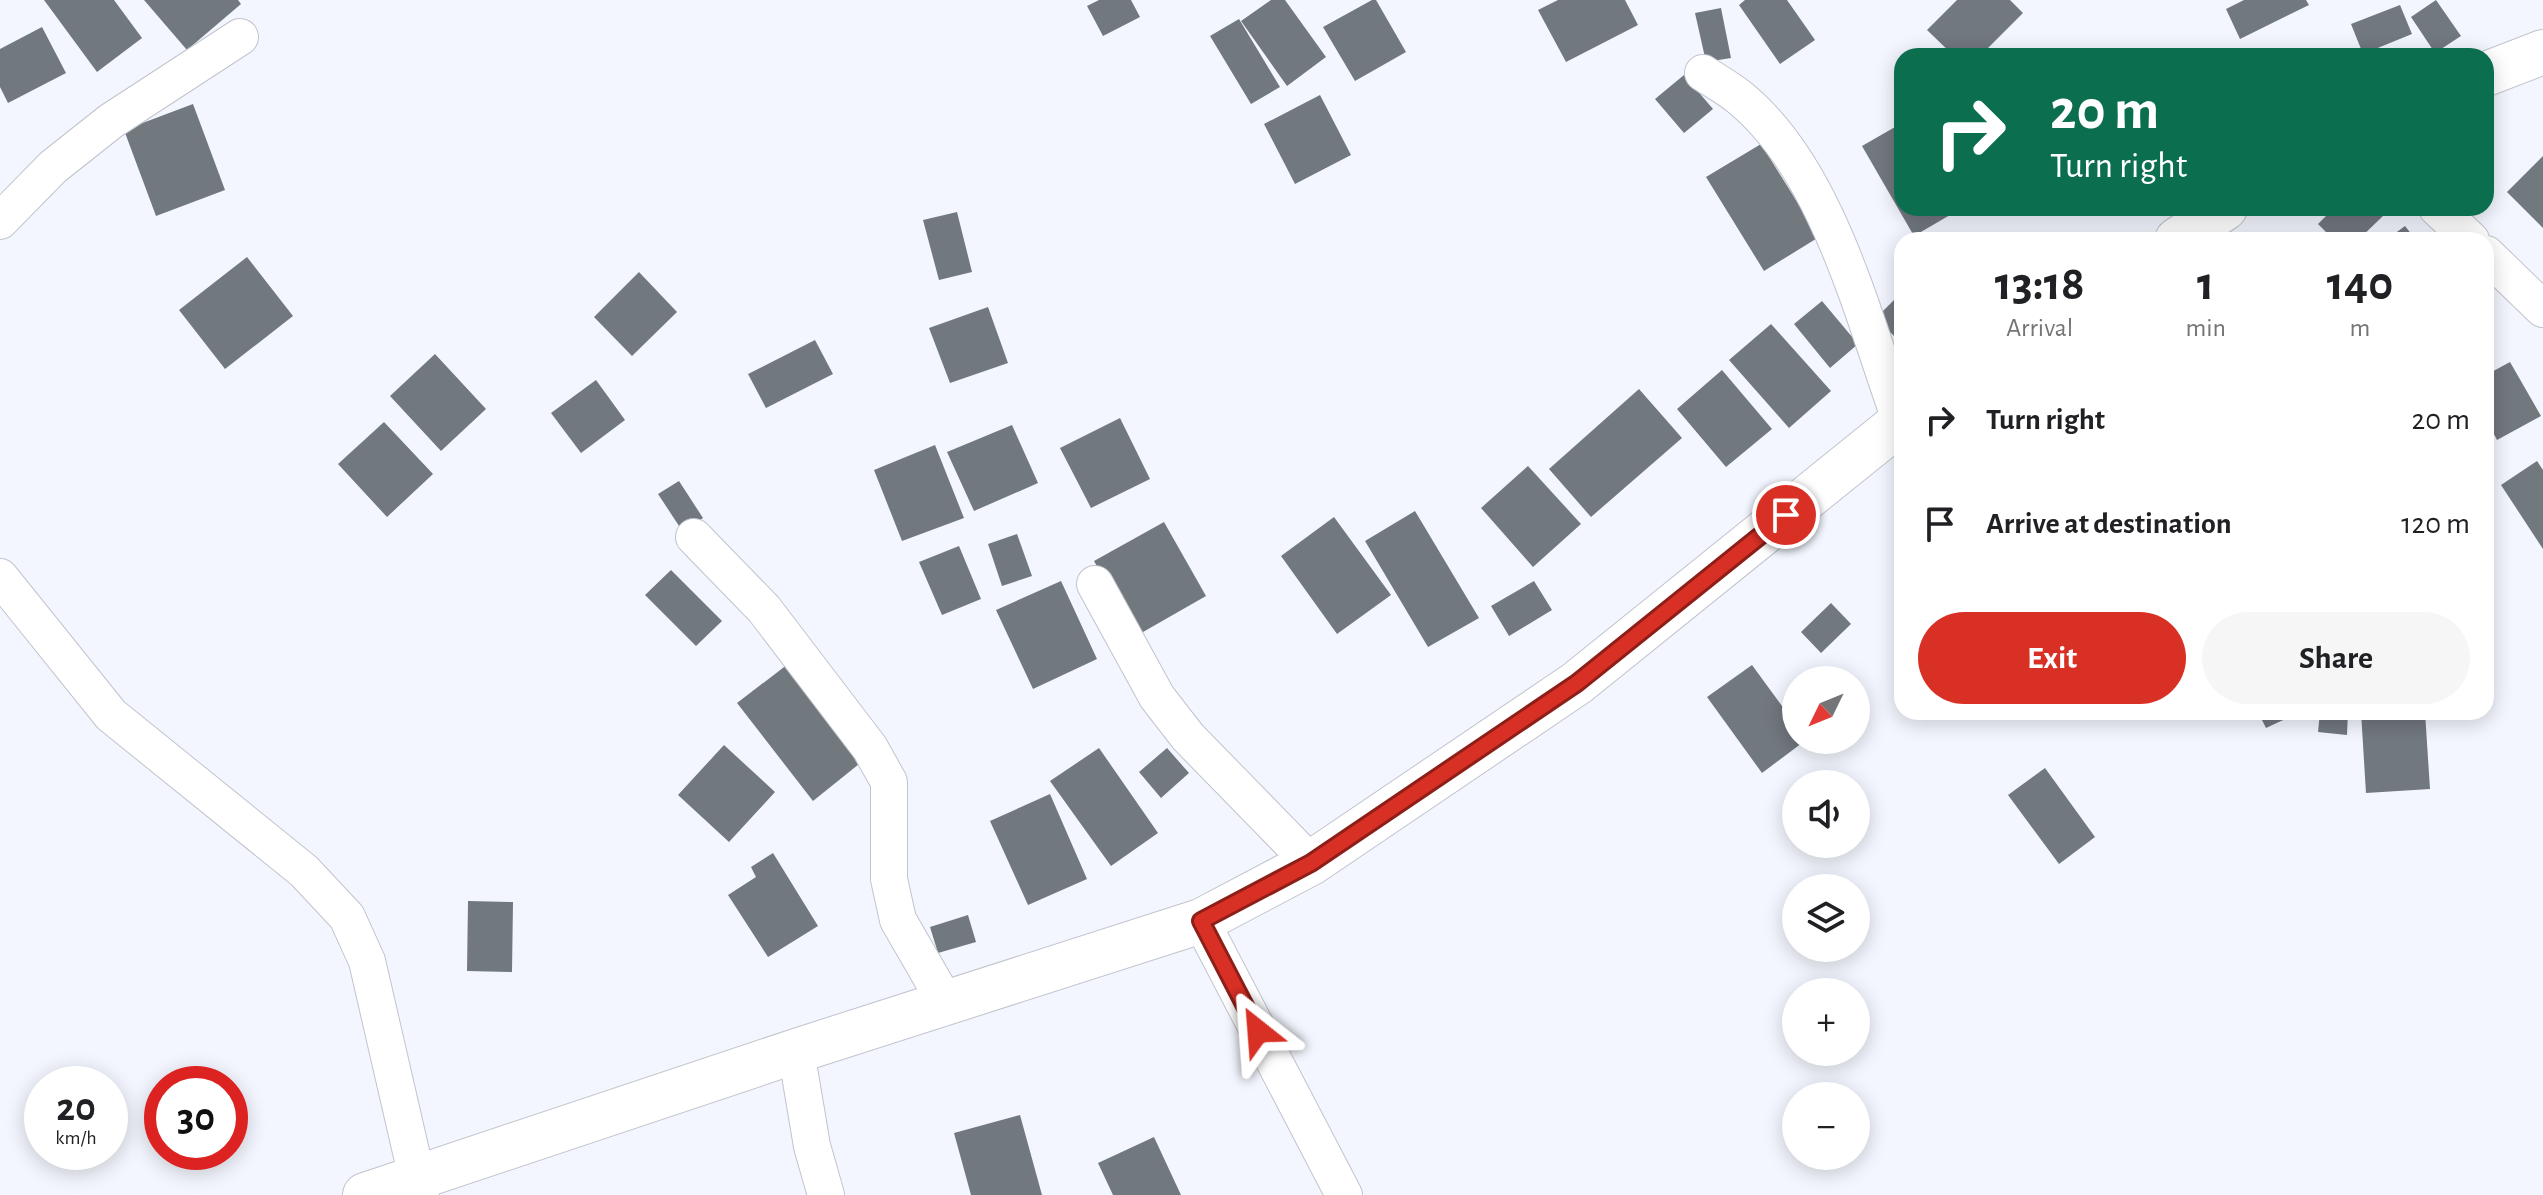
<!DOCTYPE html>
<meta charset="utf-8">
<style>
:root{--surface:#fff;--page:#f6f6f6;--text:#202124;--muted:#757577;--accent:#d93025}
body{margin:0;font-family:"Alegreya Sans",sans-serif;background:var(--page);color:var(--text);height:100vh;display:flex;flex-direction:column;font-size:30px;white-space:nowrap}
*{box-sizing:border-box;margin:0}
p{font-size:26px;color:var(--muted)}
.icon{flex:none;width:44px;height:44px;fill:none;stroke:currentColor;stroke-width:2;stroke-linecap:round;stroke-linejoin:round}
.map{position:relative;flex:1;overflow:hidden}
.details{position:absolute;left:1894px;top:232px;width:600px;height:488px;display:flex;flex-direction:column;background:var(--surface);border-radius:24px;box-shadow:0 4px 20px #0003}
.details>*{flex:none}
.banner{position:absolute;left:1894px;top:48px;width:600px;height:168px;border-radius:24px;box-shadow:0 4px 20px #0003;background:#0b6e4f;color:#fff;overflow:hidden}
.needle{width:52px;rotate:227deg}
.buttons{position:absolute;left:1782px;top:666px;display:grid;gap:16px}
.buttons a{display:grid;place-items:center;width:88px;height:88px;border-radius:50%;background:var(--surface);box-shadow:0 4px 20px #0003;font-size:40px}
.speed{position:absolute;left:24px;top:1066px;display:flex;gap:16px;font-size:40px;font-weight:700;text-align:center}
.speed>*{display:grid;place-content:center;width:104px;height:104px;border-radius:50%;background:var(--surface);box-shadow:0 4px 20px #0003;line-height:1}
.speed small{font-size:20px;font-weight:400}
.speed .limit{border:12px solid #d22;background:#fff;color:#111}
.pin{position:absolute;display:grid;place-items:center;width:68px;height:68px;color:#fff;margin:-34px;border:4px solid #fff;border-radius:50%;box-shadow:0 2px 8px #0007}
.me{position:absolute;width:88px;margin:-44px;rotate:332deg;stroke-linejoin:round;filter:drop-shadow(0 0 6px #0008)}
.turn{display:flex;align-items:center;gap:28px;height:168px;padding:0 24px;font-size:36px}
.turn .icon{width:104px;height:104px;stroke-width:2.5}
.turn b{display:block;font-size:56px;line-height:68px}
.eta{display:flex;justify-content:space-evenly;align-items:center;height:136px;text-align:center}
.eta b{font-size:48px;font-weight:600;line-height:56px}
.action{display:flex;gap:16px;margin-top:auto;padding:16px 24px}
.action a{flex:1;height:92px;border-radius:48px;background:var(--accent);color:#fff;font-size:32px;font-weight:600;line-height:92px;text-align:center}
.action a+a{background:var(--page);color:var(--text)}
ul{padding:0;list-style:none}
li{display:flex;align-items:center;gap:24px;height:104px;padding:0 24px}
li div{flex:1}
li b{display:block;font-size:30px}
li em{font-style:normal}
.map>svg:first-child{display:block}
.building{fill:#71787e}
.lines{fill:none;stroke-linecap:round;stroke-linejoin:round}
.minor-casing{stroke:#c1c4cd;stroke-width:38}
.secondary-casing{stroke:#c1c4cd;stroke-width:46}
.minor{stroke:#fff;stroke-width:36}
.secondary{stroke:#fff;stroke-width:44}
.route-casing{stroke:#8d1f18;stroke-width:20}
.route{stroke:#d93025;stroke-width:14}
</style>
<div class="map">
<svg width="2543" height="1195" viewBox="0 0 2543 1195">
<rect width="100%" height="100%" fill="#f3f6fe"/>
<!-- building -->
<path class="building" d="M44,0H114L142,38L97,72Z
M144,0H238L241,4L187,50Z
M1099,0H1131L1140,17L1103,36L1087,6Z
M1271,0H1285L1326,57L1287,86L1241,21Z
M1372,0H1376L1406,52L1355,81L1323,27Z
M1558,0H1625L1638,25L1566,62L1538,10Z
M1745,0H1787L1815,40L1780,64L1739,5Z
M1957,0H2010L2023,13L1980,56H1954L1927,30Z
M2244,0H2306L2309,5L2240,39L2226,9Z
M2436,0L2461,36L2435,53L2411,17Z
M2400,5L2412,34L2363,54L2351,24Z
M1721,8L1731,58L1706,62L1695,13Z
M1239,19L1280,87L1251,104L1210,36Z
M42,27L66,73L8,103L0,87V49Z
M1684,75L1713,109L1684,133L1655,99Z
M1320,95L1351,155L1295,184L1264,124Z
M193,104L225,190L156,216L124,130Z
M1902,123V208H1962L1914,236L1862,146Z
M1761,144L1819,237L1764,271L1706,177Z
M2543,156V228L2507,192Z
M2334,208H2376L2383,216L2358,240H2334L2318,224Z
M957,212L972,272L939,280L923,220Z
M2405,226L2416,240H2386Z
M247,257L293,316L225,369L179,310Z
M639,272L677,312L632,356L594,317Z
M1900,294L1902,296V344L1876,318Z
M1822,301L1858,344L1830,368L1794,324Z
M988,307L1008,363L950,383L929,328Z
M1771,324L1831,391L1789,428L1729,360Z
M815,340L833,374L766,408L748,374Z
M435,354L486,409L441,451L390,396Z
M2510,362L2541,416L2497,440L2486,419V375Z
M1722,370L1772,429L1726,467L1677,409Z
M596,380L625,420L581,453L551,413Z
M1639,389L1682,438L1591,517L1549,469Z
M1120,418L1150,479L1091,508L1060,448Z
M384,422L433,474L387,517L338,464Z
M1012,425L1038,483L974,511L947,452Z
M935,445L964,518L902,541L874,470Z
M2537,461L2543,470V549L2501,485Z
M1528,466L1581,524L1533,567L1481,508Z
M679,481L703,518L683,532L658,494Z
M1415,511L1479,618L1428,647L1365,541Z
M1334,517L1391,595L1337,634L1281,556Z
M1164,522L1206,596L1136,636L1094,561Z
M1017,534L1032,576L1002,586L988,544Z
M959,546L981,599L942,615L919,562Z
M671,570L722,621L696,646L645,595Z
M1061,581L1097,659L1033,689L996,610Z
M1534,581L1552,610L1509,636L1491,606Z
M1831,603L1851,624L1821,653L1801,632Z
M788,664L864,760L813,801L737,703Z
M1752,665L1796,725V740H1806L1762,773L1707,697Z
M2258,712H2300L2266,728Z
M2320,712H2348L2347,735L2318,732Z
M2361,712H2425L2430,789L2366,793Z
M724,745L775,792L729,842L678,795Z
M1099,748L1158,833L1111,866L1050,781Z
M1167,748L1189,773L1161,798L1139,772Z
M2045,768L2095,837L2059,864L2008,795Z
M1050,794L1087,879L1028,905L990,821Z
M773,853L818,926L768,957L728,895L756,877L751,867Z
M468,901L513,902L512,972L467,971Z
M968,915L976,942L938,953L930,927Z
M1020,1115L1042,1195H971L954,1133Z
M1154,1137L1181,1195H1113L1098,1163Z"/>
<g class="lines">
<defs>
<path id="minor" d="M1703,73C1715,81 1728,88 1739,97C1828,169 1863,318 1901,422
M2437,208L2471,240
M0,221L53,167L111,121L240,37
M2486,254L2543,309
M694,537L764,609L870,748L889,782V879L898,920L946,1003
M0,577L111,715L304,871L347,917L367,961L421,1195
M1095,584L1157,697L1188,737L1311,863
M1201,921L1344,1195
M796,1051L812,1146L826,1195"/>
<path id="secondary" d="M2486,74L2543,52
M2177,240L2225,208
M365,1195L796,1051L1201,921L1311,863L1577,683L1902,421"/>
</defs>
<!-- minor casing -->
<use href="#minor" class="minor-casing"/>
<!-- secondary casing -->
<use href="#secondary" class="secondary-casing"/>
<!-- minor -->
<use href="#minor" class="minor"/>
<!-- secondary -->
<use href="#secondary" class="secondary"/>
</g>
<g class="lines">
<defs>
<path id="route" d="M1258,1031L1201,921L1311,863L1577,683L1786,515"/>
</defs>
<!-- route casing -->
<use href="#route" class="route-casing"/>
<!-- route -->
<use href="#route" class="route"/>
</g>
</svg>
<div class="buttons">
<a><svg class="needle" viewBox="-14 -14 28 28"><path d="M0-13l5 13h-10z" fill="#e53935"/><path d="M0 13l5-13h-10z" fill="#757577"/></svg></a>
<a><svg class="icon" aria-label="sound" viewBox="0 0 24 24"><path d="M4 9h4l5-4v14l-5-4H4zM17 9q2 3 0 6"/></svg></a>
<a><svg class="icon" aria-label="layers" viewBox="0 0 24 24"><path d="M12 4l9 5-9 5-9-5zM3 14l9 5 9-5"/></svg></a>
<a>+</a>
<a>−</a>
</div>
<div class="speed"><div>20<small>km/h</small></div><div class="limit">30</div></div>
<div class="pin" style="left:1786px;top:515px;background:#d93025"><svg class="icon" aria-label="arrive" viewBox="0 0 24 24"><path d="M6 21V4h12l-3 4 3 4H6"/></svg></div>
<svg class="me" style="left:1258px;top:1031px" viewBox="-20 -20 40 40"><path d="M0-17L14 15 0 8-14 15z" fill="#d93025" stroke="#fff" stroke-width="4"/></svg>
<div class="banner">
<div class="turn"><svg class="icon" aria-label="right" viewBox="0 0 24 24"><path d="M7 20v-9h11M14 6l5 5-5 5"/></svg><div><b>20 m</b>Turn right</div></div>
</div>
<section class="details">
<div class="eta">
<div><b>13:18</b><p>Arrival</p></div>
<div><b>1</b><p>min</p></div>
<div><b>140</b><p>m</p></div>
</div>
<ul>
<li><svg class="icon" aria-label="right" viewBox="0 0 24 24"><path d="M7 20v-9h11M14 6l5 5-5 5"/></svg><div><b>Turn right</b></div><em>20 m</em></li>
<li><svg class="icon" aria-label="arrive" viewBox="0 0 24 24"><path d="M6 21V4h12l-3 4 3 4H6"/></svg><div><b>Arrive at destination</b></div><em>120 m</em></li>
</ul>
<div class="action"><a>Exit</a><a>Share</a></div>
</section>
</div>
